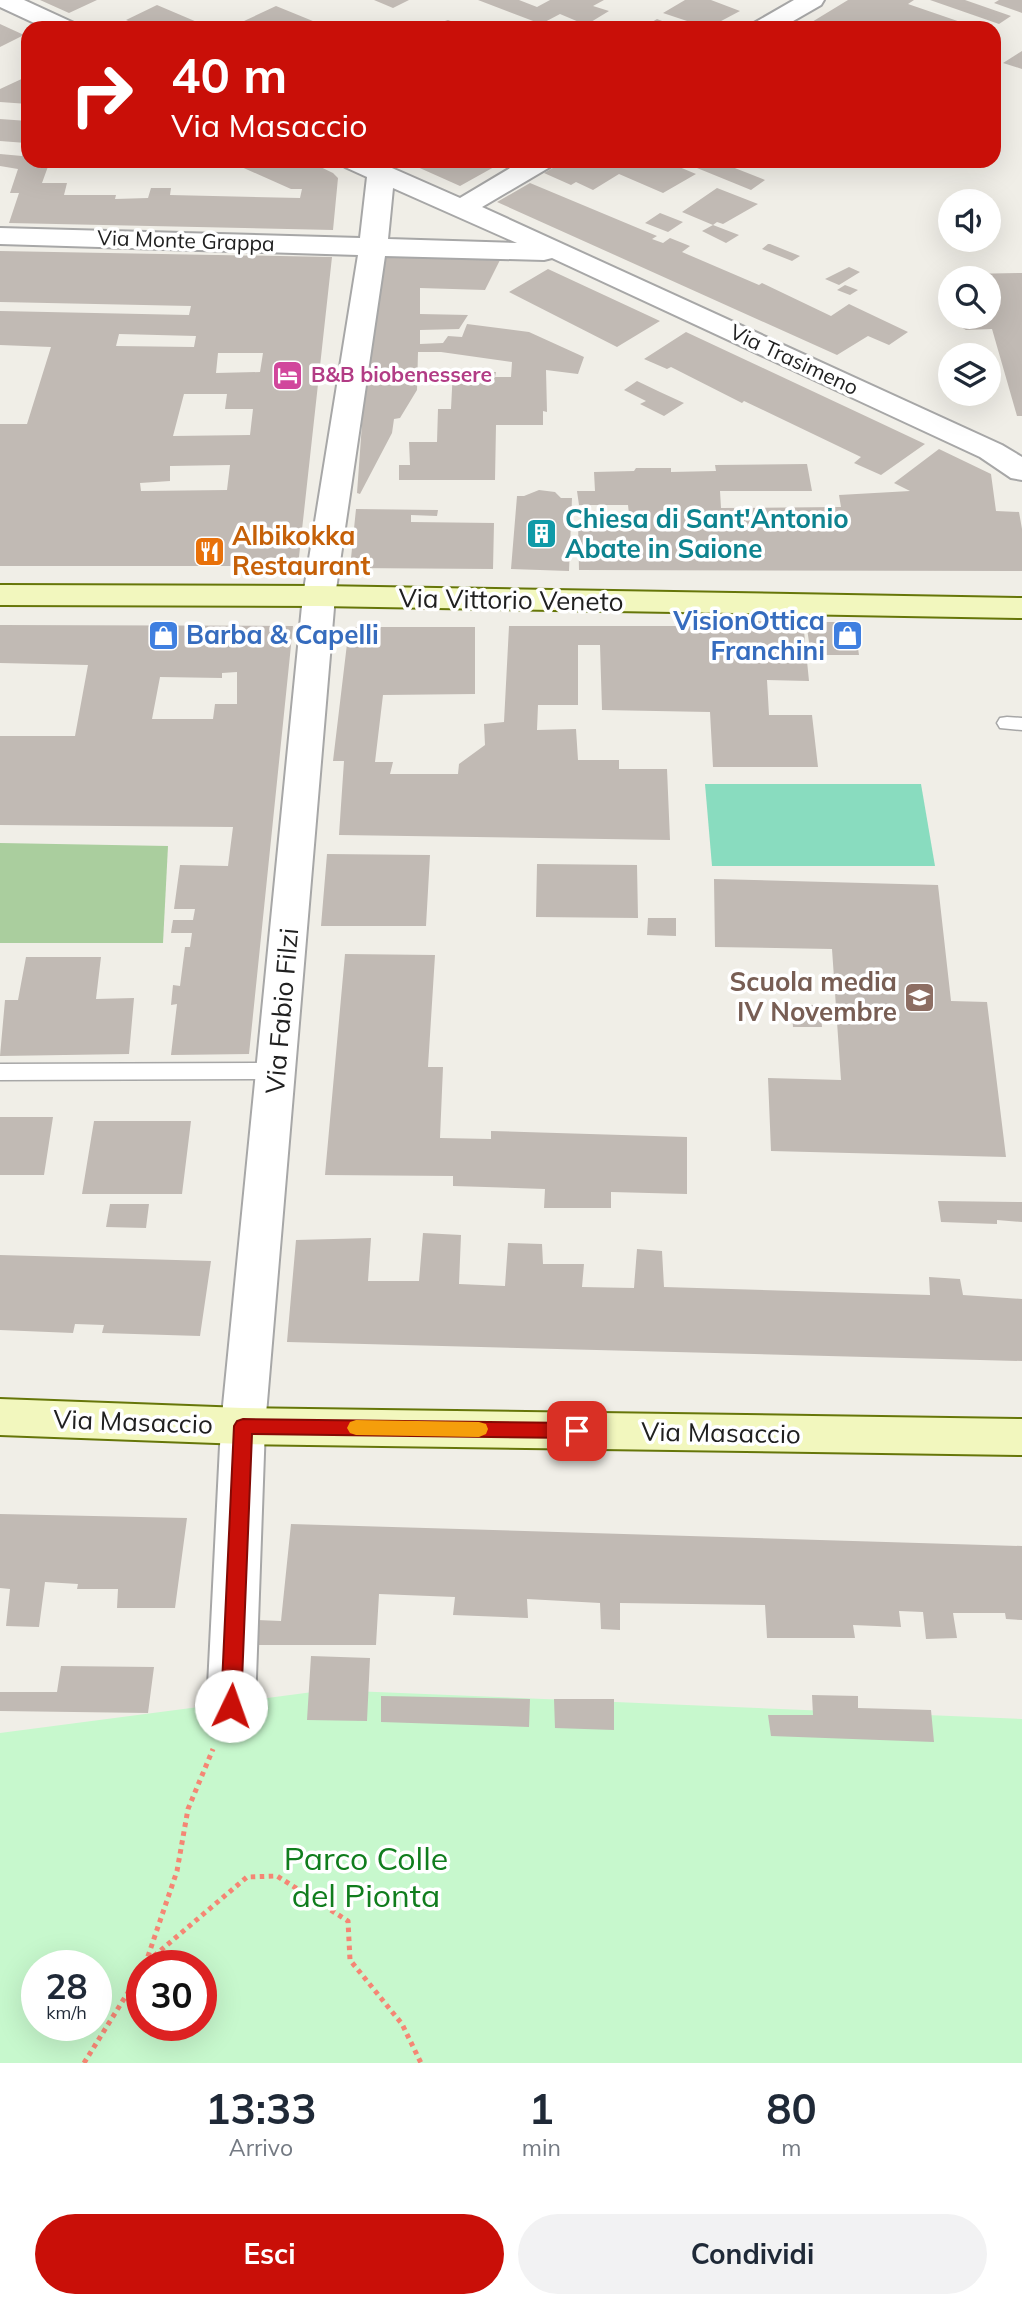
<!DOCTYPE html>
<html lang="it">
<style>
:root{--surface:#fff;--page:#f2f2f3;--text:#1f2937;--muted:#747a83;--accent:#c90f08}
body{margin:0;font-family:Mulish,sans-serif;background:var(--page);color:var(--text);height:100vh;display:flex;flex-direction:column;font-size:26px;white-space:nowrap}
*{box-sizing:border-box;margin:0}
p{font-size:23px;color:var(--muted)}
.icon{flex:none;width:38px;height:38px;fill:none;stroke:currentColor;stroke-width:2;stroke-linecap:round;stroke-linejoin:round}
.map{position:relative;height:2063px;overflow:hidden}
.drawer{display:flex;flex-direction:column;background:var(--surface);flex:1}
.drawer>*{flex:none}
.hud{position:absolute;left:21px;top:21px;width:980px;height:147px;border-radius:21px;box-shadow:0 7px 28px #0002;background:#c90f08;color:#fff;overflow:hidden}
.buttons{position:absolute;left:938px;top:189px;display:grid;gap:14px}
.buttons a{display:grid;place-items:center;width:63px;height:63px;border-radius:50%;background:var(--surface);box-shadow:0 7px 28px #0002;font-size:35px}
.speed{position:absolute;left:21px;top:1950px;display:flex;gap:14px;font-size:35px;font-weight:700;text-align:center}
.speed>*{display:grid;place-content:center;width:91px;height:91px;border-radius:50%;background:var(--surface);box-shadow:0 7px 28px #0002;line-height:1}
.speed small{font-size:18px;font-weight:400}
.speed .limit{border:10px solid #d22;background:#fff;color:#111}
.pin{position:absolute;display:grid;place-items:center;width:60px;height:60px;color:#fff;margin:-30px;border-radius:14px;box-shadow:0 4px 10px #0006}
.me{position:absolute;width:77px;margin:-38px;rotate:3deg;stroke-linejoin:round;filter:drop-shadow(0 0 5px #0008)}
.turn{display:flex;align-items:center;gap:24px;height:147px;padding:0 35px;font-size:32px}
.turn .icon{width:91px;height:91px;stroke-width:2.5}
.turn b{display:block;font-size:49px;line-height:60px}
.eta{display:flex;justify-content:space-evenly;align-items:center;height:119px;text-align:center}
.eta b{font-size:42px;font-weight:700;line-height:49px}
.action{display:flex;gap:14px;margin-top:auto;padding:14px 35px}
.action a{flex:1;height:80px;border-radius:42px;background:var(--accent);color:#fff;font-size:28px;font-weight:700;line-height:80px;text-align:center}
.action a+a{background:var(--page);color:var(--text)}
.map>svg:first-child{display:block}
.forest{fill:#aace9e}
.park{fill:#c7f8cd;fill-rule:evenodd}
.pitch{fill:#89dcbf}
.building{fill:#c1bab4;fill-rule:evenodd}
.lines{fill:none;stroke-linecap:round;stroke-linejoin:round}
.lane-casing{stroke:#a7a7a7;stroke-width:3}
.street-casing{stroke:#a7a7a7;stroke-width:4}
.secondary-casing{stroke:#667609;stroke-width:4}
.path{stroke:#f58674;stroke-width:5;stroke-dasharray:4.5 4.5;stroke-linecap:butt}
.lane{fill:#fff;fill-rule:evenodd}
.street{fill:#fff;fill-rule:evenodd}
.secondary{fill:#f2f7be;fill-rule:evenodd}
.route{fill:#c90f08;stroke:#830a05;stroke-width:2}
.slow{fill:#f59e0b}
.labels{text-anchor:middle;stroke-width:7;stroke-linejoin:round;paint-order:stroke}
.far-street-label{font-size:21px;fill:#202020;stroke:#fff}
.far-hotel-label{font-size:21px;font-weight:bold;fill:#b23c85;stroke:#fff;text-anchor:start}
.culture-label{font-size:26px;font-weight:bold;fill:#0d838f;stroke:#fff;text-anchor:start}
.food-label{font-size:26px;font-weight:bold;fill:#c56008;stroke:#fff;text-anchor:start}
.street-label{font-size:26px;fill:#202020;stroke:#fff}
.shop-label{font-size:26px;font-weight:bold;fill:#366cbe;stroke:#fff;text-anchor:end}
.education-label{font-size:26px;font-weight:bold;fill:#785e54;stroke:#fff;text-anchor:end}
.near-park-label{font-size:32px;fill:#107d1d;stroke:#fff}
</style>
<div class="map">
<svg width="1022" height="2063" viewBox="0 0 1022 2063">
<rect width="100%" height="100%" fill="#f0eee7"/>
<!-- forest -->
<path class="forest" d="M0,843L168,846L163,943H0Z"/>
<!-- park -->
<path class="park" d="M328,1690L1022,1719V2063H0V1733ZM37,1965H96V2025H37ZM142,1965H201V2025H142Z"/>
<!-- pitch -->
<path class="pitch" d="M705,784H921L935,866H712Z"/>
<!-- building -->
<path class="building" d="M40,0H97L69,13Z
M374,0H409L393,8Z
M478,0H519L537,7L550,0H604L593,6L609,11L586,25L560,14L541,24Z
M685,0H711L740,11L708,28L663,13Z
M848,0H914L908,4L978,28H889L869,21L858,28H802Z
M930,0H965L1011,16L999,24Z
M999,0H1022V13L994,3Z
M157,5L197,22L185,28H144L126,20Z
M276,6L330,28H260L244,21Z
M657,19L680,28H642Z
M448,20L464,26L469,23L481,28H424Z
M0,24L24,35L0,47Z
M1022,51V69L1003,63Z
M28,76V104L0,102V89Z
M0,119L28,121V161H50L42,183H67L64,195H116L115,199L148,198L151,188H171L170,195L300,198L302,189H291L228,161H308L333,173L338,178L333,230L9,223L19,193H10L18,169L0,166V154L22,156L26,143L0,141Z
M404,161H500L503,162L460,186Z
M565,161H665L696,174L663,193L619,174L593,190L576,182L571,185L544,173Z
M709,161H717L765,180L751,190L697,168Z
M530,183L657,236L652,239L663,243L670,238L690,246L682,252L759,285L762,283L831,316L849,304L908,332L889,345L868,336L837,355L497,202Z
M717,188L758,204L723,224L717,222L713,225L682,212Z
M660,213L683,222L668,232L645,223Z
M713,225L739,235L726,243L702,231Z
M768,244H770L800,256L792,261L762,249Z
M0,251L332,257L298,566H0V424H27L51,347L0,345V311L189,315L191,306L0,302ZM119,334L196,336L194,347L116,346ZM218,353H263L260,372L216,373ZM184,394H227L225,409H253L250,435L173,436ZM230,465L227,490L141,491L140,483L170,481V466Z
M374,257L500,260L485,290L420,288V314L468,315L459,329L420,330V344L443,343L448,336L462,337L467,324L529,332L584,357L578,374L546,370L547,412L543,411V425H496L495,480H399V465H410L409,442H437L438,409H451L453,369H478L480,372H496L495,377H511L512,362L441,352H418L417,390L400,418L394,419L392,433L360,494L357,493Z
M849,267L860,272L839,285L825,279Z
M548,269L660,321L617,347L509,292Z
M1022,273V416H1017L992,329L966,330L954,323L952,317H989V278H967L966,274Z
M845,285L858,290L850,295L837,290Z
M686,332L874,420L925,444L881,475L854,463L861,457L744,401L742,403L671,367L667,369L644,359Z
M637,381L660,392L684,403L664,416L640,404L646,401L624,390Z
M939,449L991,474L996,511L1019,512L1022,529V571L579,570L578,522L630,523L628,505H579L577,491H595L594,472L634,471L636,468H671V472L716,471L715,465L807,464L812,491H720L721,508L841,507L839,495L910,491L894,483Z
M539,490L555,492L561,498H572L569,571L511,569L517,496H524Z
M356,509L438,510L437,516L411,515V522L494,523L493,569L350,568Z
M699,621H803L809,681L767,680L769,715H812L818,767H713L710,712L602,710L600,645H578V705H538L537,730L576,729L578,760H619V769H667L670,840L339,835L344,761H333L349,627H475V694L383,695L375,762H393L390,774H458L459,764L485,745L484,724L504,722L509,626H700Z
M806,622H854L859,655H811Z
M0,625L293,626L249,1054L171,1055L177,1004L171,1005L173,985L180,986L185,947H190L192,933H171L173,920H193L195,909H174L180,865L228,866L233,827L0,825V736H75L88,665L0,663ZM237,672V704H215L213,719H152L160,677L222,678V673Z
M327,854L430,855L426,926H321Z
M537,864L637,865L638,918L536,917Z
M714,879L938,885L951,1001L987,1002L1006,1157L771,1151L768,1078L841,1080L832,949L715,947Z
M648,918H676V936L647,935Z
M345,954L435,955L428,1067H443L440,1138L491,1139V1131L687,1137V1194L611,1192V1208H544L545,1189L453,1186V1176L325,1175Z
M26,957H101L96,999L134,998L129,1054L0,1056L5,1000H18Z
M791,1005H820L822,1027H793Z
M0,1117H53L44,1175H0Z
M94,1121H191L182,1194H82Z
M938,1201L1022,1202V1222L997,1220V1224L941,1222Z
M110,1204H149L146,1228L106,1227Z
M423,1233L461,1235L459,1284L505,1286L508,1243L542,1244L543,1264H584L582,1287L634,1288L637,1249L662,1251L664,1287L930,1295L929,1277L960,1279L963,1295L1022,1299V1361L287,1342L296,1240L371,1238L368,1281H419Z
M0,1255L211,1261L200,1336L102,1333L104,1325L75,1324L73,1333L0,1330Z
M0,1514L187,1518L175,1608H117L118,1589H77L78,1584L45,1582L39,1627L6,1626L10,1589L0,1588Z
M291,1524L1022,1546V1620L1006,1619L1005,1613H953L957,1638L926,1639L923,1612L899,1611L901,1627L853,1625L855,1638H767L765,1605L620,1603V1630L601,1629L600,1603L527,1599L528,1618L453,1615L455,1597L379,1594L376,1645H254L257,1620L281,1621Z
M311,1656L370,1658L367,1721L307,1720Z
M61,1666L154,1667L148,1713L0,1711V1692H57Z
M812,1695L858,1696V1708L931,1710L934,1742L771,1736L768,1715H813Z
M381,1696L530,1699L529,1727L381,1722Z
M554,1699H614V1730L555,1728Z"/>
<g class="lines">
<defs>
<path id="lane" d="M1007,717L1022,718V730L1000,728L997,723L1000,718Z
M276,1063L284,1065L288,1071L284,1077L276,1079L0,1080V1064Z"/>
<path id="street" d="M0,0H24L74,23L77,28H45L0,7Z
M794,0H824L821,5L781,28H751L754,23Z
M341,161H376L460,198L522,161H554L550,167L482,207L1002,445L1022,457V480L1011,478L980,457L552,258L544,260L385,256L335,596L265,1426L255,1706L248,1721L231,1727L214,1721L207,1706L221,1426L303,596L358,255L0,244V228L360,238L367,177L345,167ZM393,188L517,243L388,239Z"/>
<path id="secondary" d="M0,585L319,586L1022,598V618L319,606L0,605Z
M0,1399L243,1408L1022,1419V1455L243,1444L0,1435Z"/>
</defs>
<!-- lane casing -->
<use href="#lane" class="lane-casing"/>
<!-- street casing -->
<use href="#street" class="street-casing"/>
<!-- secondary casing -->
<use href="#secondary" class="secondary-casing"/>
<!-- path -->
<path class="path" d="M147,1962L247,1877L277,1876L348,1921L350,1960L402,2024L421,2063
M145,1965L177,1871L188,1809L213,1749
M84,2063L142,1970"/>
<!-- lane -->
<use href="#lane" class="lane"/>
<!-- street -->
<use href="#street" class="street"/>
<!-- secondary -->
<use href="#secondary" class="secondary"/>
</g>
<!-- route -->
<path class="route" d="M243,1419L577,1423L584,1425L586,1431L584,1436L577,1438L252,1434L241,1706L238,1713L231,1715L224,1713L221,1706L234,1426L237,1421Z"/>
<!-- slow -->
<path class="slow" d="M356,1420L479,1422L486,1424L488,1429L486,1434L479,1437L356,1435L350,1433L347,1428L350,1422Z"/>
<!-- icons -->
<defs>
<symbol id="hotel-square" viewBox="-11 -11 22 22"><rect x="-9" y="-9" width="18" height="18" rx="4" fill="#d1479c" stroke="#fff"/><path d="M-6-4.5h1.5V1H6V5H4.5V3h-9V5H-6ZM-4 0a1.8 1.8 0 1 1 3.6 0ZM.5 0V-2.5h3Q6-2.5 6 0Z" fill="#fff"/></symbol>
<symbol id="building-square" viewBox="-11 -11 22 22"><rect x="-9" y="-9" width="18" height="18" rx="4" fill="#0f9aa8" stroke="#fff"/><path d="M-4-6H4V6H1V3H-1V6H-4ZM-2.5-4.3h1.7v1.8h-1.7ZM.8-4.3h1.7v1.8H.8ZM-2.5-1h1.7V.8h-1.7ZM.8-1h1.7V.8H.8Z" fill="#fff"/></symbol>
<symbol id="restaurant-square" viewBox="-11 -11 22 22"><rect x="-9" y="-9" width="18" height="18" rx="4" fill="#e8710a" stroke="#fff"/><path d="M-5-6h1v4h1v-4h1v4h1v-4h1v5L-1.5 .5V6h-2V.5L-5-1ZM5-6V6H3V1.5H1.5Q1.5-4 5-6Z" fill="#fff"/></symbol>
<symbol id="shop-square" viewBox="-11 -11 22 22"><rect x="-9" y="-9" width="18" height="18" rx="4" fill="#3f7fe0" stroke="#fff"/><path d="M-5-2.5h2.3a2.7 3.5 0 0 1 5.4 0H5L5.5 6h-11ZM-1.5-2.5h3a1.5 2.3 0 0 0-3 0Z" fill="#fff"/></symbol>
<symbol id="school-square" viewBox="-11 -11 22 22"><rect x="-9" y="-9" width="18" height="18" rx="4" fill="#8d6e63" stroke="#fff"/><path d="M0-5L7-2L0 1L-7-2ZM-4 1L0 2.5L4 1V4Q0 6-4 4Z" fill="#fff"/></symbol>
</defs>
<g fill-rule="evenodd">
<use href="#hotel-square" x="270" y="358" width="35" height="35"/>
<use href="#building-square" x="524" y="516" width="35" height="35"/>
<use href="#restaurant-square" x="192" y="534" width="35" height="35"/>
<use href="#shop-square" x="146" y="618" width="35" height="35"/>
<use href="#shop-square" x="830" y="618" width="35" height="35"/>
<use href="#school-square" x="902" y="980" width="35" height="35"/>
</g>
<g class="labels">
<!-- far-street labels -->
<g class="far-street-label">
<text transform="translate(186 241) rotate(2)" y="7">Via Monte Grappa</text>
<text transform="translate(794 360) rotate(25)" y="7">Via Trasimeno</text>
</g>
<!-- far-hotel labels -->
<g class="far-hotel-label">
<text x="311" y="382">B&amp;B biobenessere</text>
</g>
<!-- culture labels -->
<g class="culture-label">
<text x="565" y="528">Chiesa di Sant'Antonio<tspan x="565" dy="30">Abate in Saione</tspan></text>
</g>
<!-- food labels -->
<g class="food-label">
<text x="232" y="545">Albikokka<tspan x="232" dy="30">Restaurant</tspan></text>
</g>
<!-- street labels -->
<g class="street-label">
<text transform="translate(511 600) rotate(1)" y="9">Via Vittorio Veneto</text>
<text transform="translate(282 1011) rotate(-85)" y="9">Via Fabio Filzi</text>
<text transform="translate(133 1422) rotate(2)" y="9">Via Masaccio</text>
<text transform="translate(721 1433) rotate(1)" y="9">Via Masaccio</text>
</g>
<!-- shop labels -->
<g class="shop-label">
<text x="825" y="630">VisionOttica<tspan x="825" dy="30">Franchini</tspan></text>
<text x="186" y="644" text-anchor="start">Barba &amp; Capelli</text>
</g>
<!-- education labels -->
<g class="education-label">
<text x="897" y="991">Scuola media<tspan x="897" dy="30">IV Novembre</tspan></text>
</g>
<!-- near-park labels -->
<g class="near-park-label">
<text x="366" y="1870">Parco Colle<tspan x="366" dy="37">del Pionta</tspan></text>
</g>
</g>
</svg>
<div class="buttons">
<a><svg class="icon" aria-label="sound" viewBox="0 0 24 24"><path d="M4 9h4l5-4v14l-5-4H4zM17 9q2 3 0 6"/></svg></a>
<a><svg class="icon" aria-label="search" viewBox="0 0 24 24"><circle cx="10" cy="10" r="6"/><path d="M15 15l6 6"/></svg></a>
<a><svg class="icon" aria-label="layers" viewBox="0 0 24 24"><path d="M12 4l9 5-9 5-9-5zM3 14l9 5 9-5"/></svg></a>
</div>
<div class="speed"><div>28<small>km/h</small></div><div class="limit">30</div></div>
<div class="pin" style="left:577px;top:1431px;background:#d93025"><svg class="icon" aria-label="arrive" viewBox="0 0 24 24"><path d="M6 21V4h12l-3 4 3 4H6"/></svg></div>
<svg class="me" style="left:231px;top:1706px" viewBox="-20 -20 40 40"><circle r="19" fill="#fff"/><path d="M0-13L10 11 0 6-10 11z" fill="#c90f08"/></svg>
<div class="hud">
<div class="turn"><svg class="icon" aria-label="right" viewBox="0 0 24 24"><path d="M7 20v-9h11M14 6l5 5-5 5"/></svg><div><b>40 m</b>Via Masaccio</div></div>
</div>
</div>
<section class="drawer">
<div class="eta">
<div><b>13:33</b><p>Arrivo</p></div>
<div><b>1</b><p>min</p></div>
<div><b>80</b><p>m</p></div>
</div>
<div class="action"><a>Esci</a><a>Condividi</a></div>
</section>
